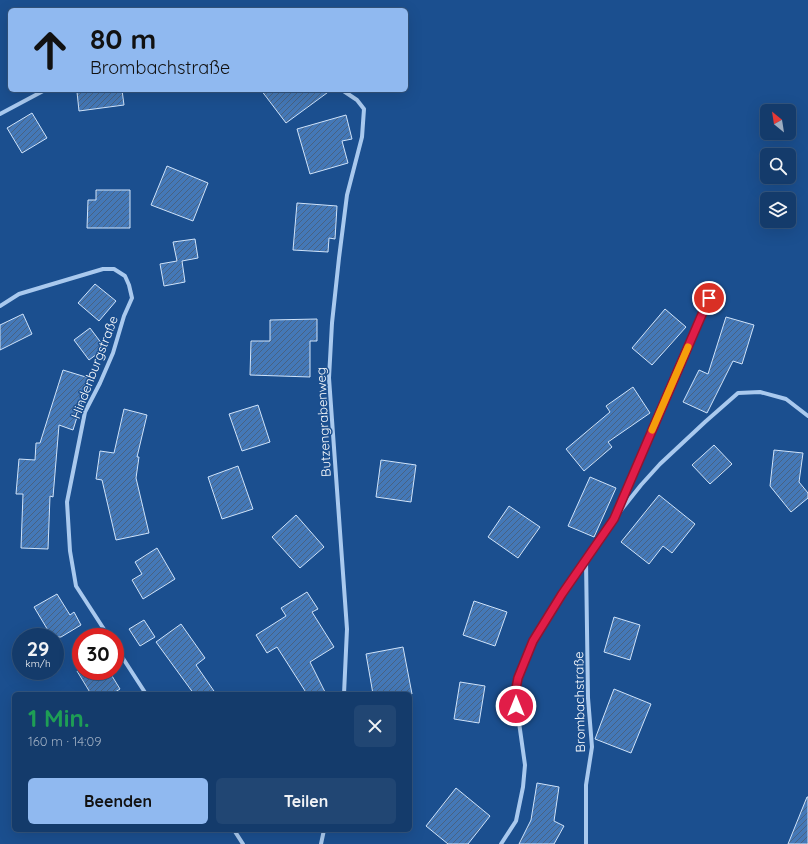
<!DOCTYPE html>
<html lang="de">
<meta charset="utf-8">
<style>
:root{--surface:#143b6b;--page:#214673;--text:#f1f3f6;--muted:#9dadc1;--line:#33557e;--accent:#90b9f0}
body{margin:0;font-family:Quicksand,sans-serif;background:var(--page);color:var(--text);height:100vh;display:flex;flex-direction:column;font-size:15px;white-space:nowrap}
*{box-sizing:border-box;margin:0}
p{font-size:13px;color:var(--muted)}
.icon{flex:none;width:22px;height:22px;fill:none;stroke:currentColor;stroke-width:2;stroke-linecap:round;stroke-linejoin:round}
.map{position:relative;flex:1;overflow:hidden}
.drawer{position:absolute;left:12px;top:692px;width:400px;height:140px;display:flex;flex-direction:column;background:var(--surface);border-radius:6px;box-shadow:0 4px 16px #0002,0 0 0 1px var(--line)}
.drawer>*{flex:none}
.banner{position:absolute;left:8px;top:8px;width:400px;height:84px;border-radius:6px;box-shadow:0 4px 16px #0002,0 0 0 1px var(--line);background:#90b9f0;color:#111;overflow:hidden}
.needle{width:26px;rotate:330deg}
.controls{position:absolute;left:760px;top:104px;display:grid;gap:8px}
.controls a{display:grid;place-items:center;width:36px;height:36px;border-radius:6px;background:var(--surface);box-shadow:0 4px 16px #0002,0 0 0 1px var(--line);font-size:20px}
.speed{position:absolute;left:12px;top:628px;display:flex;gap:8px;font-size:20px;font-weight:700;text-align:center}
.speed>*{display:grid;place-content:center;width:52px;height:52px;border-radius:50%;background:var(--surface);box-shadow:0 4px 16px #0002,0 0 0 1px var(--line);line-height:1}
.speed small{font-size:10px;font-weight:400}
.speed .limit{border:6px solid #d22;background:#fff;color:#111}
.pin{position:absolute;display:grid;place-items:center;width:34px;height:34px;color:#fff;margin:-17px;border:2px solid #fff;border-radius:50%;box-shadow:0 1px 4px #0007}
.me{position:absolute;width:44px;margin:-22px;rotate:0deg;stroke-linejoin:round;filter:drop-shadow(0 0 3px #0008)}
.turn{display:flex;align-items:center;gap:14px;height:84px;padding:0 16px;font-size:18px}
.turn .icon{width:52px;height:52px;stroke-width:2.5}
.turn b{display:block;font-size:28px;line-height:34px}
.round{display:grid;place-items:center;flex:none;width:42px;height:42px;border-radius:6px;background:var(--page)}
.summary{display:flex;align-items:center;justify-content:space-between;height:68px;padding:0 16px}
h1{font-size:24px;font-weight:700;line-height:30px;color:#1e9e55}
.button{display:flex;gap:8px;margin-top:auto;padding:8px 16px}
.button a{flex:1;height:46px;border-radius:6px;background:var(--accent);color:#111;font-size:16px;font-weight:700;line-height:46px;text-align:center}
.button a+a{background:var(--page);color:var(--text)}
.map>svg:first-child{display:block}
.building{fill:url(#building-hatch);stroke:#cfe3fa}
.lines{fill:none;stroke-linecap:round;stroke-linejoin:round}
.street{stroke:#a9c9ee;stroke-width:4}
.route-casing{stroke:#92132f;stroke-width:10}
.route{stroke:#e11d48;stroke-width:7}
.slow{stroke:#f59e0b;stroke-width:7}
.labels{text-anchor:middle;stroke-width:3;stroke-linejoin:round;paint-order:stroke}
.street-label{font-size:13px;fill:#fff;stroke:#1b4f8f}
</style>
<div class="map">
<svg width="808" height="844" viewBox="0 0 808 844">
<defs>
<pattern id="building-hatch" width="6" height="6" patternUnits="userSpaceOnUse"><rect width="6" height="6" fill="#4478b7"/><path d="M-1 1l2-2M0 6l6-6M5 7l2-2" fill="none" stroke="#486282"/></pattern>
</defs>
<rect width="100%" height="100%" fill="#1b4f8f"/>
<!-- building -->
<path class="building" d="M88,90H122L124,105L79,111L77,92Z
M261,90H331L286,123Z
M32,113L47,138L22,153L7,128Z
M346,115L352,139L342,141L348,163L310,174L297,129Z
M167,166L208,183L193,221L151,205Z
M96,190H130V228H87L88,200H96Z
M297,203L337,206L335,239L329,238L328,252L293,250Z
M195,239L198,258L182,261L185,282L164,286L160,264L177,261L173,242Z
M95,284L116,301L99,321L78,303Z
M665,309L686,327L652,365L632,348Z
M23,314L32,334L0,350V325Z
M726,317L754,325L742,364L733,361L707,413L683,402L699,370L708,374Z
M317,319V341H310V377L250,375L251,341H270V320Z
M90,328L105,348L89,360L74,340Z
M63,370L89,378L73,430L59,425L53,497L50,496L48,549L21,548L23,494H16L19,459L35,460L36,443H40Z
M633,387L650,413L608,442L612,447L584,471L566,449L610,412L606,406Z
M258,405L270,442L242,451L229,414Z
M124,409L147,415L137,457H139L136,478L149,533L116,540L102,480L96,479L100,451L114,453Z
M714,445L732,464L710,484L692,465Z
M774,450L803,453L799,482L808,493V498L791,512L770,486Z
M381,460L416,465L411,502L376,497Z
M238,466L253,509L222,519L208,477Z
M590,477L616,488L594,537L568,526Z
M659,495L695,524L672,553L663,546L649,564L621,542Z
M509,506L540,527L518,558L488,537Z
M296,515L324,547L300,568L272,537Z
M157,548L175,579L143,599L132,580L142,574L135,562Z
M307,592L318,609L312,612L334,647L310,662L326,694H307L277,647L267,653L256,635L286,616L281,608Z
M57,594L70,615L74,612L81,625L61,637H52L34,607Z
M474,601L507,612L495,646L463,635Z
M614,617L640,625L630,660L604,652Z
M144,620L155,637L140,646L129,629Z
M181,624L205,658L196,665L216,694H194L156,642Z
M403,647L412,694H373L366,654Z
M77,671H109L120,689L112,694H91Z
M460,682L485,686L479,723L454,719Z
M614,689L651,704L631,753L595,739Z
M537,783L559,787L554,821L564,826L554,844H519L531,820Z
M456,788L490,816L468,844H448L426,826Z
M807,797H808V844H788Z"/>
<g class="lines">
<!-- street -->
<path class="street" d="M342,90L357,100L364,109L362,137L347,195L339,258L332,323L329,378L347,629L344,694
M0,114L45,90
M0,306L19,294L103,269H114L125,276L129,285L132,298L124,316L113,353L100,383L85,412L67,502L70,551L76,586L109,637
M617,513L709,298
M115,646L146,694
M234,830L243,844
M321,844L324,830
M501,844L516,821L523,787L525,765L515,694L518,678L533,641L562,594L614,519L641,485L660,464L705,422L738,393L760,392L786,399L808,416
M586,844V785L592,747L588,698L586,560"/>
</g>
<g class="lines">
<defs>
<path id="route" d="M516,706L515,694L518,678L533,641L562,594L614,519L709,298"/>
</defs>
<!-- route casing -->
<use href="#route" class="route-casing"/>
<!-- route -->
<use href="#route" class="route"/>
<!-- slow -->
<path class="slow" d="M652,430L688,347"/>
</g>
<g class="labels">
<!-- street labels -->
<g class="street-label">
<text transform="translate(94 367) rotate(-69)" y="5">Hindenburgstraße</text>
<text transform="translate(323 422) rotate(-93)" y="5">Butzengrabenweg</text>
<text transform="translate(579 702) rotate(-91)" y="5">Brombachstraße</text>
</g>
</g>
</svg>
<div class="controls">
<a><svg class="needle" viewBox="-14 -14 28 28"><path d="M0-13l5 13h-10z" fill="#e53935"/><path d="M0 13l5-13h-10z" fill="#9dadc1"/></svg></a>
<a><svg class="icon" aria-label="search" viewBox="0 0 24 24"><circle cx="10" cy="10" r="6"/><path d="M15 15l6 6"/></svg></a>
<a><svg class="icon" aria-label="layers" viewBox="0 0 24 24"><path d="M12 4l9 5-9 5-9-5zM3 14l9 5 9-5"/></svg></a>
</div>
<div class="speed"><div>29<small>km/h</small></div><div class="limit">30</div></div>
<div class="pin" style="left:709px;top:298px;background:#d93025"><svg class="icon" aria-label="arrive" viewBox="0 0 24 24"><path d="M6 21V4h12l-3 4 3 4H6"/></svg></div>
<svg class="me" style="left:516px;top:706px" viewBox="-20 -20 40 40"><circle r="17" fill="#e11d48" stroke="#fff" stroke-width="3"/><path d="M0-11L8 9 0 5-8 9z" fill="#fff"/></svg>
<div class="banner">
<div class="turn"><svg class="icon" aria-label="ahead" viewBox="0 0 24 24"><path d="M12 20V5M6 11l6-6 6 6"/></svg><div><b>80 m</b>Brombachstraße</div></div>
</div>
<section class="drawer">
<div class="summary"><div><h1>1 Min.</h1><p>160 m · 14:09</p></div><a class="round"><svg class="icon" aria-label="close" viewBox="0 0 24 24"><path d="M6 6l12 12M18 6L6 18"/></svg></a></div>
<div class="button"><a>Beenden</a><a>Teilen</a></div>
</section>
</div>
